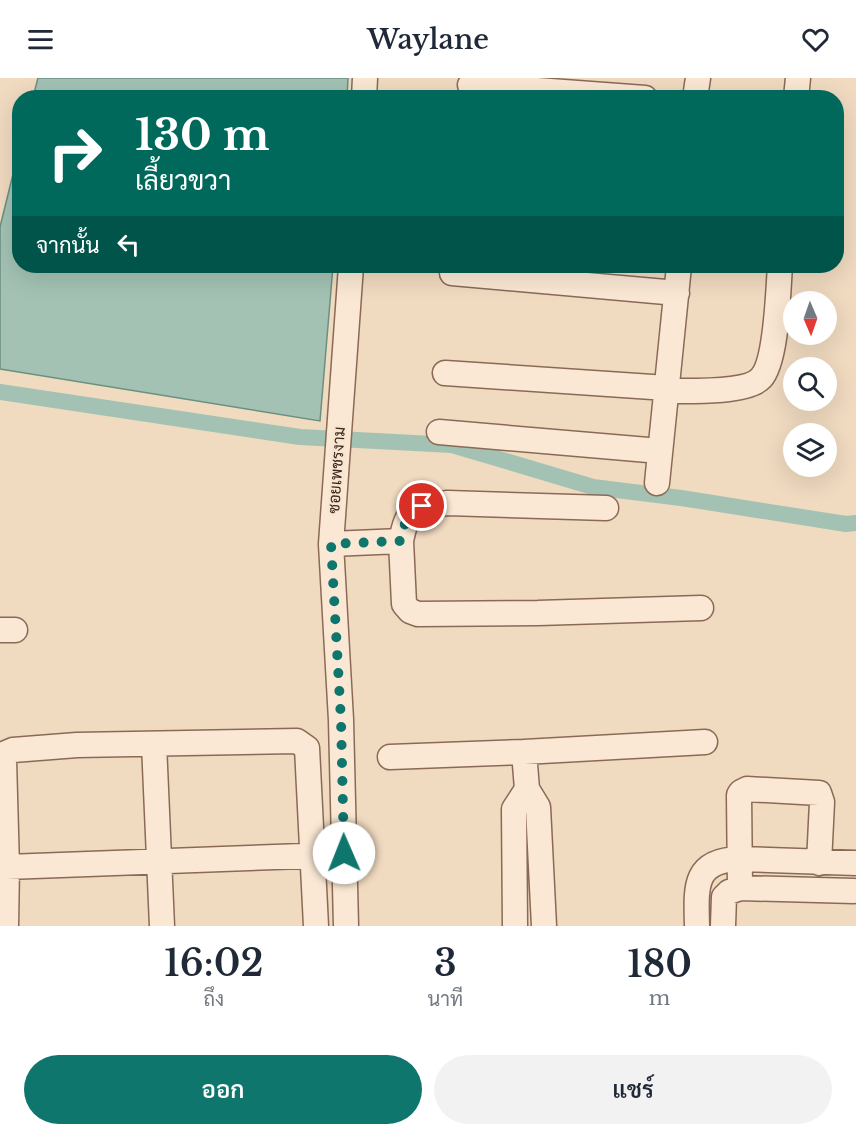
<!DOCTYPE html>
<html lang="th">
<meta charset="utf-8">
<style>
:root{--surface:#fff;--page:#f2f2f3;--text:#1f2937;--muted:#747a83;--accent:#0f766e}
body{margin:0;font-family:"Libre Baskerville",Sarabun,serif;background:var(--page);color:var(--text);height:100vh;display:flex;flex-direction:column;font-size:22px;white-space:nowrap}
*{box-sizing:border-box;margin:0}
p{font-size:20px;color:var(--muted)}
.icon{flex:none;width:33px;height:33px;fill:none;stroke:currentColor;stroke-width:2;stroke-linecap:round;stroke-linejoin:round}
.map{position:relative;height:848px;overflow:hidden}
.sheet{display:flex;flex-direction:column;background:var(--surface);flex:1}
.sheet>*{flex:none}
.banner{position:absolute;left:12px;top:12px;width:832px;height:183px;border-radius:24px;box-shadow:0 6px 24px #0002;background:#00695c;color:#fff;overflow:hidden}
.needle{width:39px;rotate:178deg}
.controls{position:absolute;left:783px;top:213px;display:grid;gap:12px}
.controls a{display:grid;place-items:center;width:54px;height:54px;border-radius:50%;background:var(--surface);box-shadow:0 6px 24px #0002;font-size:30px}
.pin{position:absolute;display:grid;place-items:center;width:51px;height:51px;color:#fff;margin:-26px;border:3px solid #fff;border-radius:50%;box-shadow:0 2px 6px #0007}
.me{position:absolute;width:66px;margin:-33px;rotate:359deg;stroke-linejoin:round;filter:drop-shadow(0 0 4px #0008)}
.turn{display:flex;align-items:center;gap:21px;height:126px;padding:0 24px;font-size:27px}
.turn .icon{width:78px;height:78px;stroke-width:2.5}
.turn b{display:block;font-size:42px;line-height:51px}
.then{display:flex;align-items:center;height:57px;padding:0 24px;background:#0003;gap:12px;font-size:22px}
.eta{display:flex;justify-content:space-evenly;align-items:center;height:102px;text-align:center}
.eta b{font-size:36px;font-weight:600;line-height:42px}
.action{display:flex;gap:12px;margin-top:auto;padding:12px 24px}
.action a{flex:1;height:69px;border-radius:36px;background:var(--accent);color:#fff;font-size:24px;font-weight:600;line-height:69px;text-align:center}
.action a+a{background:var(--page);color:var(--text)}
header{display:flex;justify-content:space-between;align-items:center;height:78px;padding:0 24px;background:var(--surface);font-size:27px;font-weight:600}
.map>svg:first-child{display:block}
.water{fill:#a3c2b4;stroke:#6a9080;stroke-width:1.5}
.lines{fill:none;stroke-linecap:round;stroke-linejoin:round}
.canal{stroke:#a3c2b4;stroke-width:16}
.minor-casing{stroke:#8a6a57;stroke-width:27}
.minor{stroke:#fae8d4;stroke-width:24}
.route{stroke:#0f766e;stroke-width:10;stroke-dasharray:0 18}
.labels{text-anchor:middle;stroke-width:5;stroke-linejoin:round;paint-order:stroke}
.street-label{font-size:16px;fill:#39251c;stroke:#f7e5d0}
</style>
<header><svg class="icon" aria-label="menu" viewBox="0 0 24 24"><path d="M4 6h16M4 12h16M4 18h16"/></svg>Waylane<svg class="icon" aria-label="heart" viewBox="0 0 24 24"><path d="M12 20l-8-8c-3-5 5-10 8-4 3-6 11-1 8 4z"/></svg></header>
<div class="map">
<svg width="856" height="848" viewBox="0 0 856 848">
<rect width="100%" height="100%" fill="#f0dac0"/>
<!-- water -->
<path class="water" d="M38,0H348L347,19H33Z
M19,72L20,188H333L320,343L0,291V149Z"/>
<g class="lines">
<!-- canal -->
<path class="canal" d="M0,314L300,359L452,367L593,409L681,420L846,446L856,445"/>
<defs>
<path id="minor" d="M470,7L645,20
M364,20L365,0
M695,20L698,0
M796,20L798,0
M452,195L677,215
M445,295L667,310
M667,313C687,313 748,315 761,300C777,283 778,212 780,188
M439,354L660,373
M657,405L679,188
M401,463L404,526L410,533L418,536L538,535L701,530
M331,466L401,463C408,428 414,429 448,425L606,430
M0,552H15
M154,666L162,848
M524,674L527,711L538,729L544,848
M390,679L524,674L705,664
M819,785L822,724L819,715L747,711L741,714L739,717L740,810L854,813
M7,789L330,777
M6,848L7,789L4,682L6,675L13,672L77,667L297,663L307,670L316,848
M346,848L341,642L331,466L351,188
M515,848L514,731L527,711
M697,848C696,809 693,782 740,781L856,785
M723,848L724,819L729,814L740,810"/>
</defs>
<!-- minor casing -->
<use href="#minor" class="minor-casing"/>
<!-- minor -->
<use href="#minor" class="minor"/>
</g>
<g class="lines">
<!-- route -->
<path class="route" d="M344,775L341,642L331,466L401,463C405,444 405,438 422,428"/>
</g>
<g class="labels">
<!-- street labels -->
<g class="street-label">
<text transform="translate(336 392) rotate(-86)" y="6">ซอยเพชรงาม</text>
</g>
</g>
</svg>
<div class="controls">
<a><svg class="needle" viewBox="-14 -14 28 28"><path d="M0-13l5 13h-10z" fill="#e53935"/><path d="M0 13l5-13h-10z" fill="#747a83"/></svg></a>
<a><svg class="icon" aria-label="search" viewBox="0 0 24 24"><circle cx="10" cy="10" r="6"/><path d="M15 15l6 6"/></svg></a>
<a><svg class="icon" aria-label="layers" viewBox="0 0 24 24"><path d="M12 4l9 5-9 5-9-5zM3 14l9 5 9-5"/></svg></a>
</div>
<div class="pin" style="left:422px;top:428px;background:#d93025"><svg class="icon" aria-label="arrive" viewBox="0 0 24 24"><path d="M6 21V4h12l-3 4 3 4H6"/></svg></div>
<svg class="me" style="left:344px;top:775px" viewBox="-20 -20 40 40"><circle r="19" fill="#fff"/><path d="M0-13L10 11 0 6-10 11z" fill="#0f766e"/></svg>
<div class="banner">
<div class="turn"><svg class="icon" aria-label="right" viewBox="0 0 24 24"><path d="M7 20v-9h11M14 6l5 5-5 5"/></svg><div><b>130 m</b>เลี้ยวขวา</div></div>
<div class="then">จากนั้น<svg class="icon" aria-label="left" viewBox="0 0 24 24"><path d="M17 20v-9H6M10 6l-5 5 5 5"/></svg></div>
</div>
</div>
<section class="sheet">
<div class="eta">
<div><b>16:02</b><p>ถึง</p></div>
<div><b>3</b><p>นาที</p></div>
<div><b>180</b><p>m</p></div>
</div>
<div class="action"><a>ออก</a><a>แชร์</a></div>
</section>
